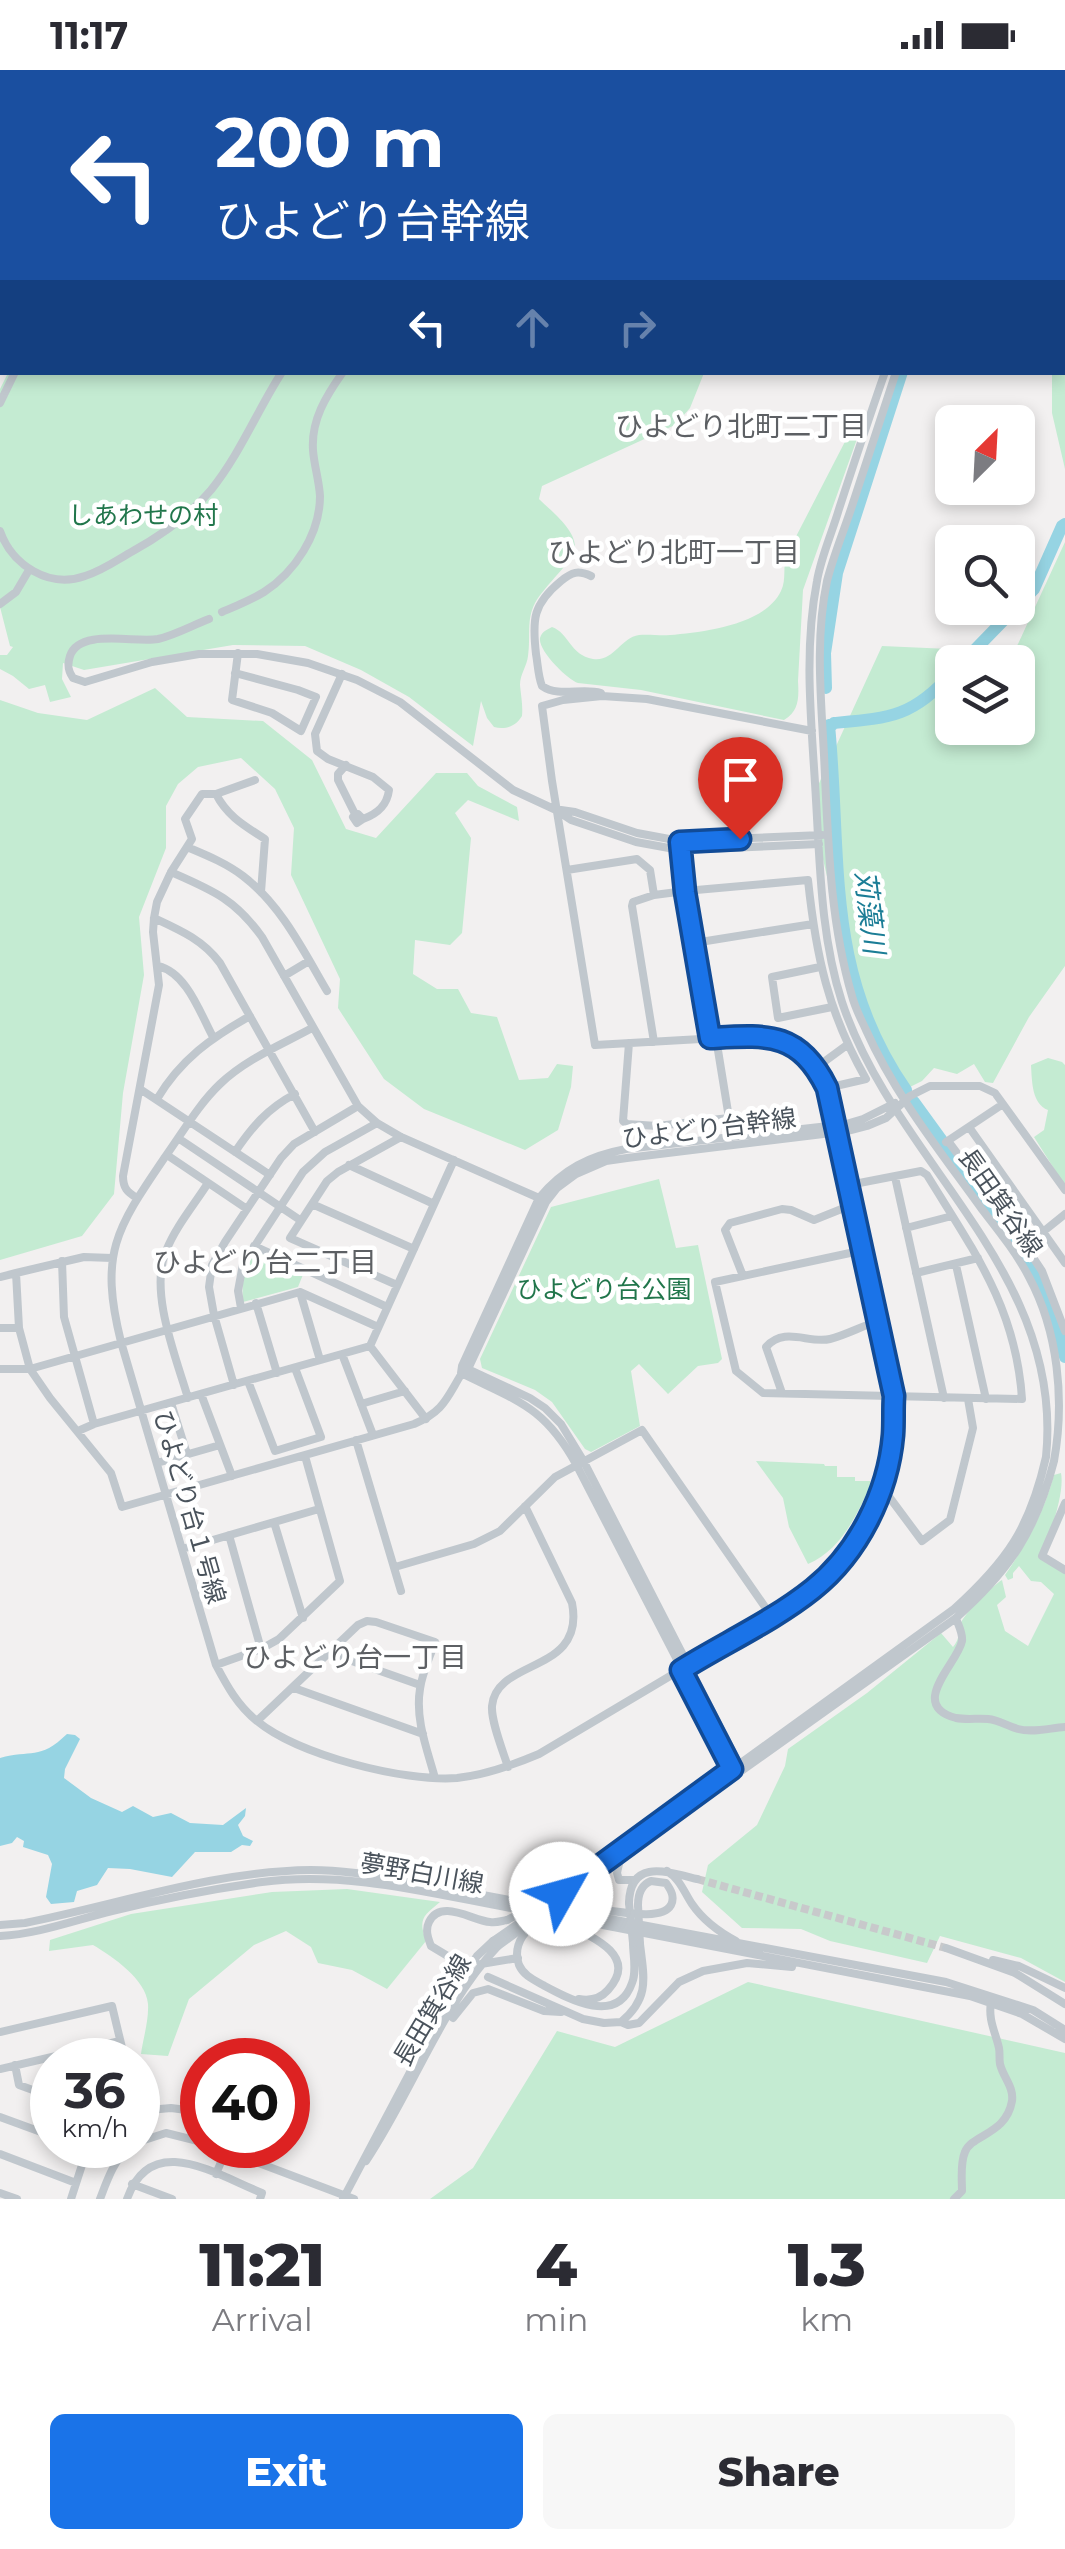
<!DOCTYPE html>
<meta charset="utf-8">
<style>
:root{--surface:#fff;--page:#f7f7f7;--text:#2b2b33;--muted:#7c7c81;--accent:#1a73e8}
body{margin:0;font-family:Montserrat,"Noto Sans JP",sans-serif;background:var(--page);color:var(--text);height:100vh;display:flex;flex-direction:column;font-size:38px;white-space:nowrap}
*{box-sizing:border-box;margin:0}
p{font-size:32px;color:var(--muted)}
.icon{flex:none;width:55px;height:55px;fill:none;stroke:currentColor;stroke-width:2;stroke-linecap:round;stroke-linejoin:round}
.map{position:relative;height:2129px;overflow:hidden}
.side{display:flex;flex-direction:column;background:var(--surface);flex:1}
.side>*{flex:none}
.hud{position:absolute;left:0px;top:0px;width:1065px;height:305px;box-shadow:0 5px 15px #0003;background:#1a4fa0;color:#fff;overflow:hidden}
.needle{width:65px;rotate:24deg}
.tools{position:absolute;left:935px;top:335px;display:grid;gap:20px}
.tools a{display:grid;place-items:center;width:100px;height:100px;border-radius:15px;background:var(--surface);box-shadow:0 5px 15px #0003;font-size:50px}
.speed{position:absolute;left:30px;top:1968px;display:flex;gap:20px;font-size:50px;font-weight:700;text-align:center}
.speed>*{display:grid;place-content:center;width:130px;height:130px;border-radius:50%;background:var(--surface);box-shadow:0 5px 15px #0003;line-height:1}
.speed small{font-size:25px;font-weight:400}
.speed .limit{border:15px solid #d22;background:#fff;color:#111}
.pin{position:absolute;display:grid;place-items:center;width:85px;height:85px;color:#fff;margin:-102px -42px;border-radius:50% 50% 50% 0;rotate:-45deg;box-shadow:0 0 10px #0007}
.pin .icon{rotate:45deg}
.me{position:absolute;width:110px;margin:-55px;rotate:52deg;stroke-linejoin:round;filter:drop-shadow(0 0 8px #0008)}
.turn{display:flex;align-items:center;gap:35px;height:210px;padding:0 50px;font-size:45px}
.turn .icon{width:130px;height:130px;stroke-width:2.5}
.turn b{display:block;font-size:70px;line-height:85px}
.lanes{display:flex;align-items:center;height:95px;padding:0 50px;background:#0003;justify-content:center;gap:50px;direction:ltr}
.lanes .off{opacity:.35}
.eta{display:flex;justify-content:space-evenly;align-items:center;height:170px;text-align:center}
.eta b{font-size:60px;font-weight:800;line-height:70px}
.action{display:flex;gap:20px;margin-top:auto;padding:20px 50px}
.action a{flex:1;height:115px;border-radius:15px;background:var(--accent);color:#fff;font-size:40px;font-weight:800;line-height:115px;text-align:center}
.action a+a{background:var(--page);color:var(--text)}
.status{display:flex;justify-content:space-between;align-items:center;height:70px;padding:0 50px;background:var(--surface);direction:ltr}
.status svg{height:28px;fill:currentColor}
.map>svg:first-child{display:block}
.green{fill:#c4ebd2}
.water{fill:#96d4e3}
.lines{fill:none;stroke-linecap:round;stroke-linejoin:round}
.stream{stroke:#96d4e3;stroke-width:2.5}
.river{stroke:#96d4e3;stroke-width:12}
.minor-tunnel{stroke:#c8c9cb;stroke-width:8;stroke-dasharray:8 4;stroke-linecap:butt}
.minor{stroke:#c0c7cd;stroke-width:8}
.minor-bridge{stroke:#c0c7cd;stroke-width:8}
.route-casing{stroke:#114b97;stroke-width:25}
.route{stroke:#1a73e8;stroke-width:18}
.labels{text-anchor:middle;stroke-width:9;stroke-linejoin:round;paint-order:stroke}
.park-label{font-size:25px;fill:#21764b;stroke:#fff}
.street-label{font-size:25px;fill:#4a535c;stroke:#fff}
.neighbourhood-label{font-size:28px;fill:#5d6064;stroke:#fff}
.water-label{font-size:28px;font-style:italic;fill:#1b7d96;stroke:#fff}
</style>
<div class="status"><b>11:17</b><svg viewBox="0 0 49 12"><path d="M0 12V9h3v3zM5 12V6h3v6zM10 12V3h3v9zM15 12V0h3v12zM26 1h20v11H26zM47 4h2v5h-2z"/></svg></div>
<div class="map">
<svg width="1065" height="2129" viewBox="0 0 1065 2129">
<rect width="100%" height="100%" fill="#f2f0f0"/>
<!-- green -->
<path class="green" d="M0,0H827L826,2H2V146H0Z
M1063,262H1065V399L1052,343V303L1062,302Z
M8,303H704L690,338L675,355L542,416L539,429C551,441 575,459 575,477C575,490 544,516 535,533C526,550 531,567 528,586C527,596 520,604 520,615C521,626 523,635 522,646C516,656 506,660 494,657L487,648L481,631L473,676L409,627L361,600L305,576L233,575L84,600L63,593L62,609L71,627L50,632L45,615L29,619L13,606L0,599V585H7L13,577L10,576L0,537V319Z
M856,354L860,359L857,369L803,520L798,611C799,628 799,641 784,650L641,620L578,613C568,610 538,581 540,568C542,561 547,560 552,557C569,563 570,585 593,589C614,592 620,568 639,565C650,564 660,566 670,565C703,562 765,555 781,521C787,509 782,496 787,484L852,358Z
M1065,472V896L1029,947L993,1013L985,1012L974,994L957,1004L934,998L922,1011L908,1018L885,989L849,900L822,785L815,722L882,576L972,580L999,592H952V658H1018V592H1003L1018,574Z
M155,618L187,647L263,651L312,690L346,759L376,768L436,703H467L478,716L517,737L519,751L468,730L455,743L471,768L462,863L450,875L415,870L413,904L437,919H458L471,943L497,947L519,1010L548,1008L557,994L573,996L571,1017L558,1060L525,1080L424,1039L384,1009L338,938L340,909L291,805L294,758L275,719L241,688L198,697L178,714L166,736V778L139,847L144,905L123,1023L114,1124L82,1166L0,1190V630L38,643L87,650Z
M1048,988L1062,992L1065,995V1116L1034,1067L1044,1060L1048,1040C1032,1034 1032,1012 1031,995Z
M659,1109L676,1178L698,1175L722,1289L718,1293L698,1296L668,1324L639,1294L631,1301L640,1356L591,1382L585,1379L552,1332L535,1320L482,1298L480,1289L551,1137Z
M255,1179L304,1202L298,1217L243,1232C241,1212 245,1196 255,1179Z
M756,1391L824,1394L825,1396H837V1407H855V1411H870L871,1414C857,1445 841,1480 808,1494L789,1457L783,1428Z
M1061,1403C1065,1424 1049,1466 1041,1488L1065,1504V1912L1021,1888L940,1866L927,1893L830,1871L801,1859L742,1858L702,1822L708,1795L757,1755L785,1696L788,1679L867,1623L941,1563L953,1577C960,1569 958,1563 961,1553C964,1544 992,1516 1002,1510L1006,1527L997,1535L1005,1561L1028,1576L1054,1524L1041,1512L1031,1511L1019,1496L1013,1503V1508L1008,1510L1005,1505C1027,1473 1044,1442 1054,1405Z
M347,1819L440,1832C423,1846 418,1849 426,1871L387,1919L352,1900L318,1893L311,1877L286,1861L254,1875L189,1929L168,1986L141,1984C143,1969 149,1950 148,1934C146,1909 113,1887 93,1875L49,1881L50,1870L131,1844L272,1822Z
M748,1912L1065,1983V2129H430L473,2098L557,1961L615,1977Z"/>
<!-- water -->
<path class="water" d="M67,1664L75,1665L80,1669L65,1699L64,1708L91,1728L122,1742L133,1736L153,1747L171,1743L190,1753L223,1755L246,1738L245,1746L238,1755L243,1766L253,1771L250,1776L242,1775L231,1782H195L172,1807L130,1799L108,1798L97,1815L77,1821L74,1832L51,1834L46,1827L52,1794L48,1785L23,1777L24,1771L17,1767L12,1773L0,1776V1688C31,1679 39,1691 67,1664Z"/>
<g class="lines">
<!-- stream -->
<path class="stream" d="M0,232L2,234"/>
<!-- river -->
<path class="river" d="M963,592L1034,519L1062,456L1065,454
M826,618L825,583L837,503L902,302
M829,655C842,789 824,902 906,1020
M829,658L834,653C890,648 913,647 952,603
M914,1032L943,1072
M947,1078L1020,1176L1050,1232L1065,1287"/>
<!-- minor-tunnel -->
<path class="minor-tunnel" d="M697,1809L946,1878"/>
<!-- minor -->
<path class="minor" d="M124,2L126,0
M489,2V0
M1015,2L1016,0
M1029,2L1031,0
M0,9L2,11
M0,333L15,302
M0,461C12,495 49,519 85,506C102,501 117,490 133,481C162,465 189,446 211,420C240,384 257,341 282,302
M591,506C578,500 572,502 561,511C533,534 532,549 536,584C538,595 538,606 542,616C559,628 582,617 601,623L602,626
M0,534L16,522L29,500
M222,542C236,536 251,530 264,522C295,502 320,464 320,426C319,410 314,395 313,380C311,350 326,326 343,302
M209,549C193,555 175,565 158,569C135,573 79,558 70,586C67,595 68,601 73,608L85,612L152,592L199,584H257L308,593L357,610L400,632L513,720L556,740L571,750L636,772L680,780L819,774
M235,603L298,620L316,627L301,661L272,643L232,630L238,583
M342,604L315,664L317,681L328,689L373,707L389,720C387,736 377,744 363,749L358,744L353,747L357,753L363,749
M346,695L338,704V710L355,744
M216,724L255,710
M561,740L575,742L637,763L680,771L822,765
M680,775L685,821L710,968
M187,777C206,785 226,793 243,806C281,835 303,880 327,921
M567,800L637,789L650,800L654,825
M171,802L192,769L185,749L202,724H216C227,746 245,756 265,769L261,822
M154,848C180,860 203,870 220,893L315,1062
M694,873L813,854
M158,896C187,903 200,943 213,967
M820,897L772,907L778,948L832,937
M284,906L309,891
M312,958C281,975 246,989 220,1014C198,1035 183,1062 165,1087C116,1159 99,1183 121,1272L216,1595C227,1616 238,1636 257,1651C298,1685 404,1712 457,1708C485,1705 513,1695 539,1684C592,1653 644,1621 697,1590C736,1568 780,1547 815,1518C874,1467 893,1402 894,1326L827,1018C810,983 794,971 754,966L595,975L552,711L542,636L563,630L602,626L647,629L812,661
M654,972L632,836L633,832L654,825L685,821L808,810C816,886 828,942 866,1009L827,1018
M629,973L623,1051L627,1054L657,1056L729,1048L716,968
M817,997L847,975
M140,1019L270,1105
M157,1029C181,989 211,968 250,946
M969,1057L1065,1193
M178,1068L300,1150
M948,1071L1020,1168L1042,1201L1065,1261
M946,1072L1003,1034L1065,1120
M235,1082C252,1057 268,1038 295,1024
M167,1085L247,1139
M349,1095L434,1134
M895,1107L944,1328
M849,1115L921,1101L927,1105C973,1180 1016,1237 1022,1329L763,1323L736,1301L715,1212L864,1180
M137,1128C127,1122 123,1118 123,1106L159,915L153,862L154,848L157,832L171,802C212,820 235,829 262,867L358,1036L377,1053L401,1067L539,1128
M312,1134L414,1179
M906,1158L952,1146
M1044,1161L1065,1144
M254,1176L387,1237
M112,1188L84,1187L16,1203L19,1258L30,1299L50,1328L111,1403L122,1437L414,1354C444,1341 446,1329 462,1303
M62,1191L64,1247L94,1354
M956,1195L986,1329
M916,1203L978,1188
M743,1206L725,1160L730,1153L782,1139L791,1140L814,1150L854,1134
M0,1207L16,1203
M397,1215L290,1168L327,1111L338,1102L401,1067
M300,1222L320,1290
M256,1233L277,1303
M241,1238L238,1221L243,1194L303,1102L325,1082L377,1053
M0,1258H19
M370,1276L426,1349
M342,1284L373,1365
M0,1299H30L300,1222L378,1257
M248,1311L275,1381L321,1367L295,1298
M234,1315L214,1245L209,1217L212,1195L225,1172L281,1088L294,1074L358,1036
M782,1323L766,1277C785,1256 808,1274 830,1269C846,1265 862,1256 878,1251
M201,1324L232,1406
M188,1328C176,1287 149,1222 166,1181C176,1156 194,1135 208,1113
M171,1333L187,1384
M361,1334L405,1321
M78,1361L94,1354L370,1276L454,1090
M356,1370L401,1521
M157,1393L220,1375
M881,1423L890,1428L922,1471L950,1450L973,1358L968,1329
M1065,1433L1042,1486L1065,1500
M274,1452L303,1548
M229,1465L261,1579
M182,1479L319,1439
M395,1497L474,1474L500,1461L555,1407L642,1360L772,1547
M956,1548C958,1555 963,1563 962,1571C958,1593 907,1635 956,1648C967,1650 978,1648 988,1649C999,1650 1007,1656 1018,1659C1033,1663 1050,1658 1065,1657
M329,1583L420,1615
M216,1595L261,1579L279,1569L340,1511L305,1386
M294,1618L423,1664
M257,1651L358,1555L367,1551L376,1552L435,1572C430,1587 422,1603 420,1619C415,1649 427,1679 435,1708
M508,1697C503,1681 491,1652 492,1636C496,1588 586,1604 572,1533L525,1436
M741,1698L583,1390L561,1354L545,1338L530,1328L468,1299L546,1132L557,1118L576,1104L606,1091L627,1088L848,1061L867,1056L886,1048L910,1026L930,1016H980L995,1023L1003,1034
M734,1700L576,1394C544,1336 517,1331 461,1303L462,1296L539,1128C563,1099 589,1086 626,1079L846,1054L863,1049L895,1033
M619,1794L617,1803L619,1810H635
M667,1801C680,1809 684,1822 692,1834C703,1850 719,1862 736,1871
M572,1815L954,1539C1007,1491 1030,1458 1046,1387C1065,1200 895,1093 842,932C821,868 820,797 816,730C812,656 803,584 817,511C821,487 832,463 839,439C854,393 869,348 885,302
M563,1828L956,1548C1010,1500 1036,1461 1054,1391C1065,1330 1058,1261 1029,1207C1016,1182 998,1160 981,1138C940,1081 895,1025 866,960C861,949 855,938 852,926C829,848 828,765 824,685C821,628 815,568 827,511C833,487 843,463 851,439C866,393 881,348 896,302
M629,1833C630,1788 668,1802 697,1809
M577,1841C584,1839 586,1838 593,1839C610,1839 661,1853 671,1835C675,1827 671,1820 666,1813L651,1811C641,1815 638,1824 638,1835
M546,1844L970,1926L1022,1944L1065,1969
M551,1847C576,1861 644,1880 608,1920C600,1929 590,1931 579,1929
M0,1855L25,1853C120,1834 214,1801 311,1800C342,1800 372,1805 403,1810L946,1912L1033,1940L1065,1960
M529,1859C519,1868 514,1881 519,1895C524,1906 534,1910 543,1915C569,1929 617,1956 632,1913C637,1901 633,1885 633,1873
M0,1866C38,1864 75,1850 112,1841C161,1829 212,1819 262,1812C351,1800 440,1826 527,1841
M946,1878L1015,1903L1065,1934
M993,1890L1019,1896L1065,1918
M461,1894L431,1876C428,1868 425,1860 429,1852C441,1828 473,1851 490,1852C497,1853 501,1851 507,1850
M481,1894L518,1888
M488,1907L583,1949L604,1953L621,1952L628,1955L639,1953L679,1912L703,1901L747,1893L792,1897
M453,1948L473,1923L488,1919L544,1941L561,1942
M621,1952C650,1928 644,1908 640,1874
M0,1962L112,1936L125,1990
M15,1995L19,2015L52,2027
M0,1999L120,1971
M138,2035L146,2067
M138,2041L171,2038L202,2042
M0,2047L52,2066
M138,2072L166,2063L202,2072
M211,2075L354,2129
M0,2084L76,2113
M366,2091C411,2024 443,1933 498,1876
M216,2104L226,2080
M132,2114L172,2129
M0,2123L17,2129
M71,2129L82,2095L94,2075
M100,2129C108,2108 114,2090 131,2075
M127,2129C151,2061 215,2104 262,2123L260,2129
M343,2129L453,1921L477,1886L493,1871
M954,2129L962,2121C962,2110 960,2093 965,2082C972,2064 1006,2065 1012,2031C1014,2017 1003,2007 1000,1994C999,1989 1000,1983 999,1978C995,1961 988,1950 991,1932"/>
<!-- minor-bridge -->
<path class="minor-bridge" d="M629,1833L633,1873
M638,1835L640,1874
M507,1850L538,1835
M542,1850L566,1832
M493,1871L561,1824
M498,1876L543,1843"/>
</g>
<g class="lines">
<defs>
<path id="route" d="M561,1824L732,1699L681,1600C724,1573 773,1551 813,1519C858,1483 888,1423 893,1365C894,1352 893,1339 894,1326L827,1018C799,961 767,965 710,968L685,822L680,772L740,769"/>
</defs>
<!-- route casing -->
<use href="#route" class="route-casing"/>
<!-- route -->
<use href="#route" class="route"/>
</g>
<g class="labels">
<!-- park labels -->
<g class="park-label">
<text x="143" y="454">しあわせの村</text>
<text x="604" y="1228">ひよどり台公園</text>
</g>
<!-- street labels -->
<g class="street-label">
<text transform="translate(709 1058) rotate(-7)" y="9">ひよどり台幹線</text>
<text transform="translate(1001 1132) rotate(55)" y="9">長田箕谷線</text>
<text transform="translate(190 1437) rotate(74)" y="9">ひよどり台１号線</text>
<text transform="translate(422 1803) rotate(10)" y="9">夢野白川線</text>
<text transform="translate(432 1940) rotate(-59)" y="9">長田箕谷線</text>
</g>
<!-- neighbourhood labels -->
<g class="neighbourhood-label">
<text x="741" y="366">ひよどり北町二丁目</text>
<text x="674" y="492">ひよどり北町一丁目</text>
<text x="265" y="1202">ひよどり台二丁目</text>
<text x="355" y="1597">ひよどり台一丁目</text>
</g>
<!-- water labels -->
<g class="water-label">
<text transform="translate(870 842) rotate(83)" y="10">苅藻川</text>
</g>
</g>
</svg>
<div class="tools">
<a><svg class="needle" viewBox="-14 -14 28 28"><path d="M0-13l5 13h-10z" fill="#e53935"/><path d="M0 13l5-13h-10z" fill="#7c7c81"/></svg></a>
<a><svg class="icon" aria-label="search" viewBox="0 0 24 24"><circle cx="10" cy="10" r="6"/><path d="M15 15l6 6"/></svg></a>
<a><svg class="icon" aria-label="layers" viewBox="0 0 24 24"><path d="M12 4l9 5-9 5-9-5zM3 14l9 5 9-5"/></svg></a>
</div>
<div class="speed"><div>36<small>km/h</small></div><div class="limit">40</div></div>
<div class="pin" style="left:740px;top:769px;background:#d93025"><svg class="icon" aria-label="arrive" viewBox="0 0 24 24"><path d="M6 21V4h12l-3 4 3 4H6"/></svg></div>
<svg class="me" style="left:561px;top:1824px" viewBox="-20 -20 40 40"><circle r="19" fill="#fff"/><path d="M0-13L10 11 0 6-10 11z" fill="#1a73e8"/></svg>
<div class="hud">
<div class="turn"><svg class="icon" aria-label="left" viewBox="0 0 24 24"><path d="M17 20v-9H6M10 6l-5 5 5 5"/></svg><div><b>200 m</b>ひよどり台幹線</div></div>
<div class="lanes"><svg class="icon" aria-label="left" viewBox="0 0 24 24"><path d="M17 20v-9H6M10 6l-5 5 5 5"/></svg><svg class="icon off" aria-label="ahead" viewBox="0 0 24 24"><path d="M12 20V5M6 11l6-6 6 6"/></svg><svg class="icon off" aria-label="right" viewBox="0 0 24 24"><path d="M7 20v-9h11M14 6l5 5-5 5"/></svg></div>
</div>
</div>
<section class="side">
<div class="eta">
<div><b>11:21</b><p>Arrival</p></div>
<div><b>4</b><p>min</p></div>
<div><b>1.3</b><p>km</p></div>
</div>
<div class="action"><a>Exit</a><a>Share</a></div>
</section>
